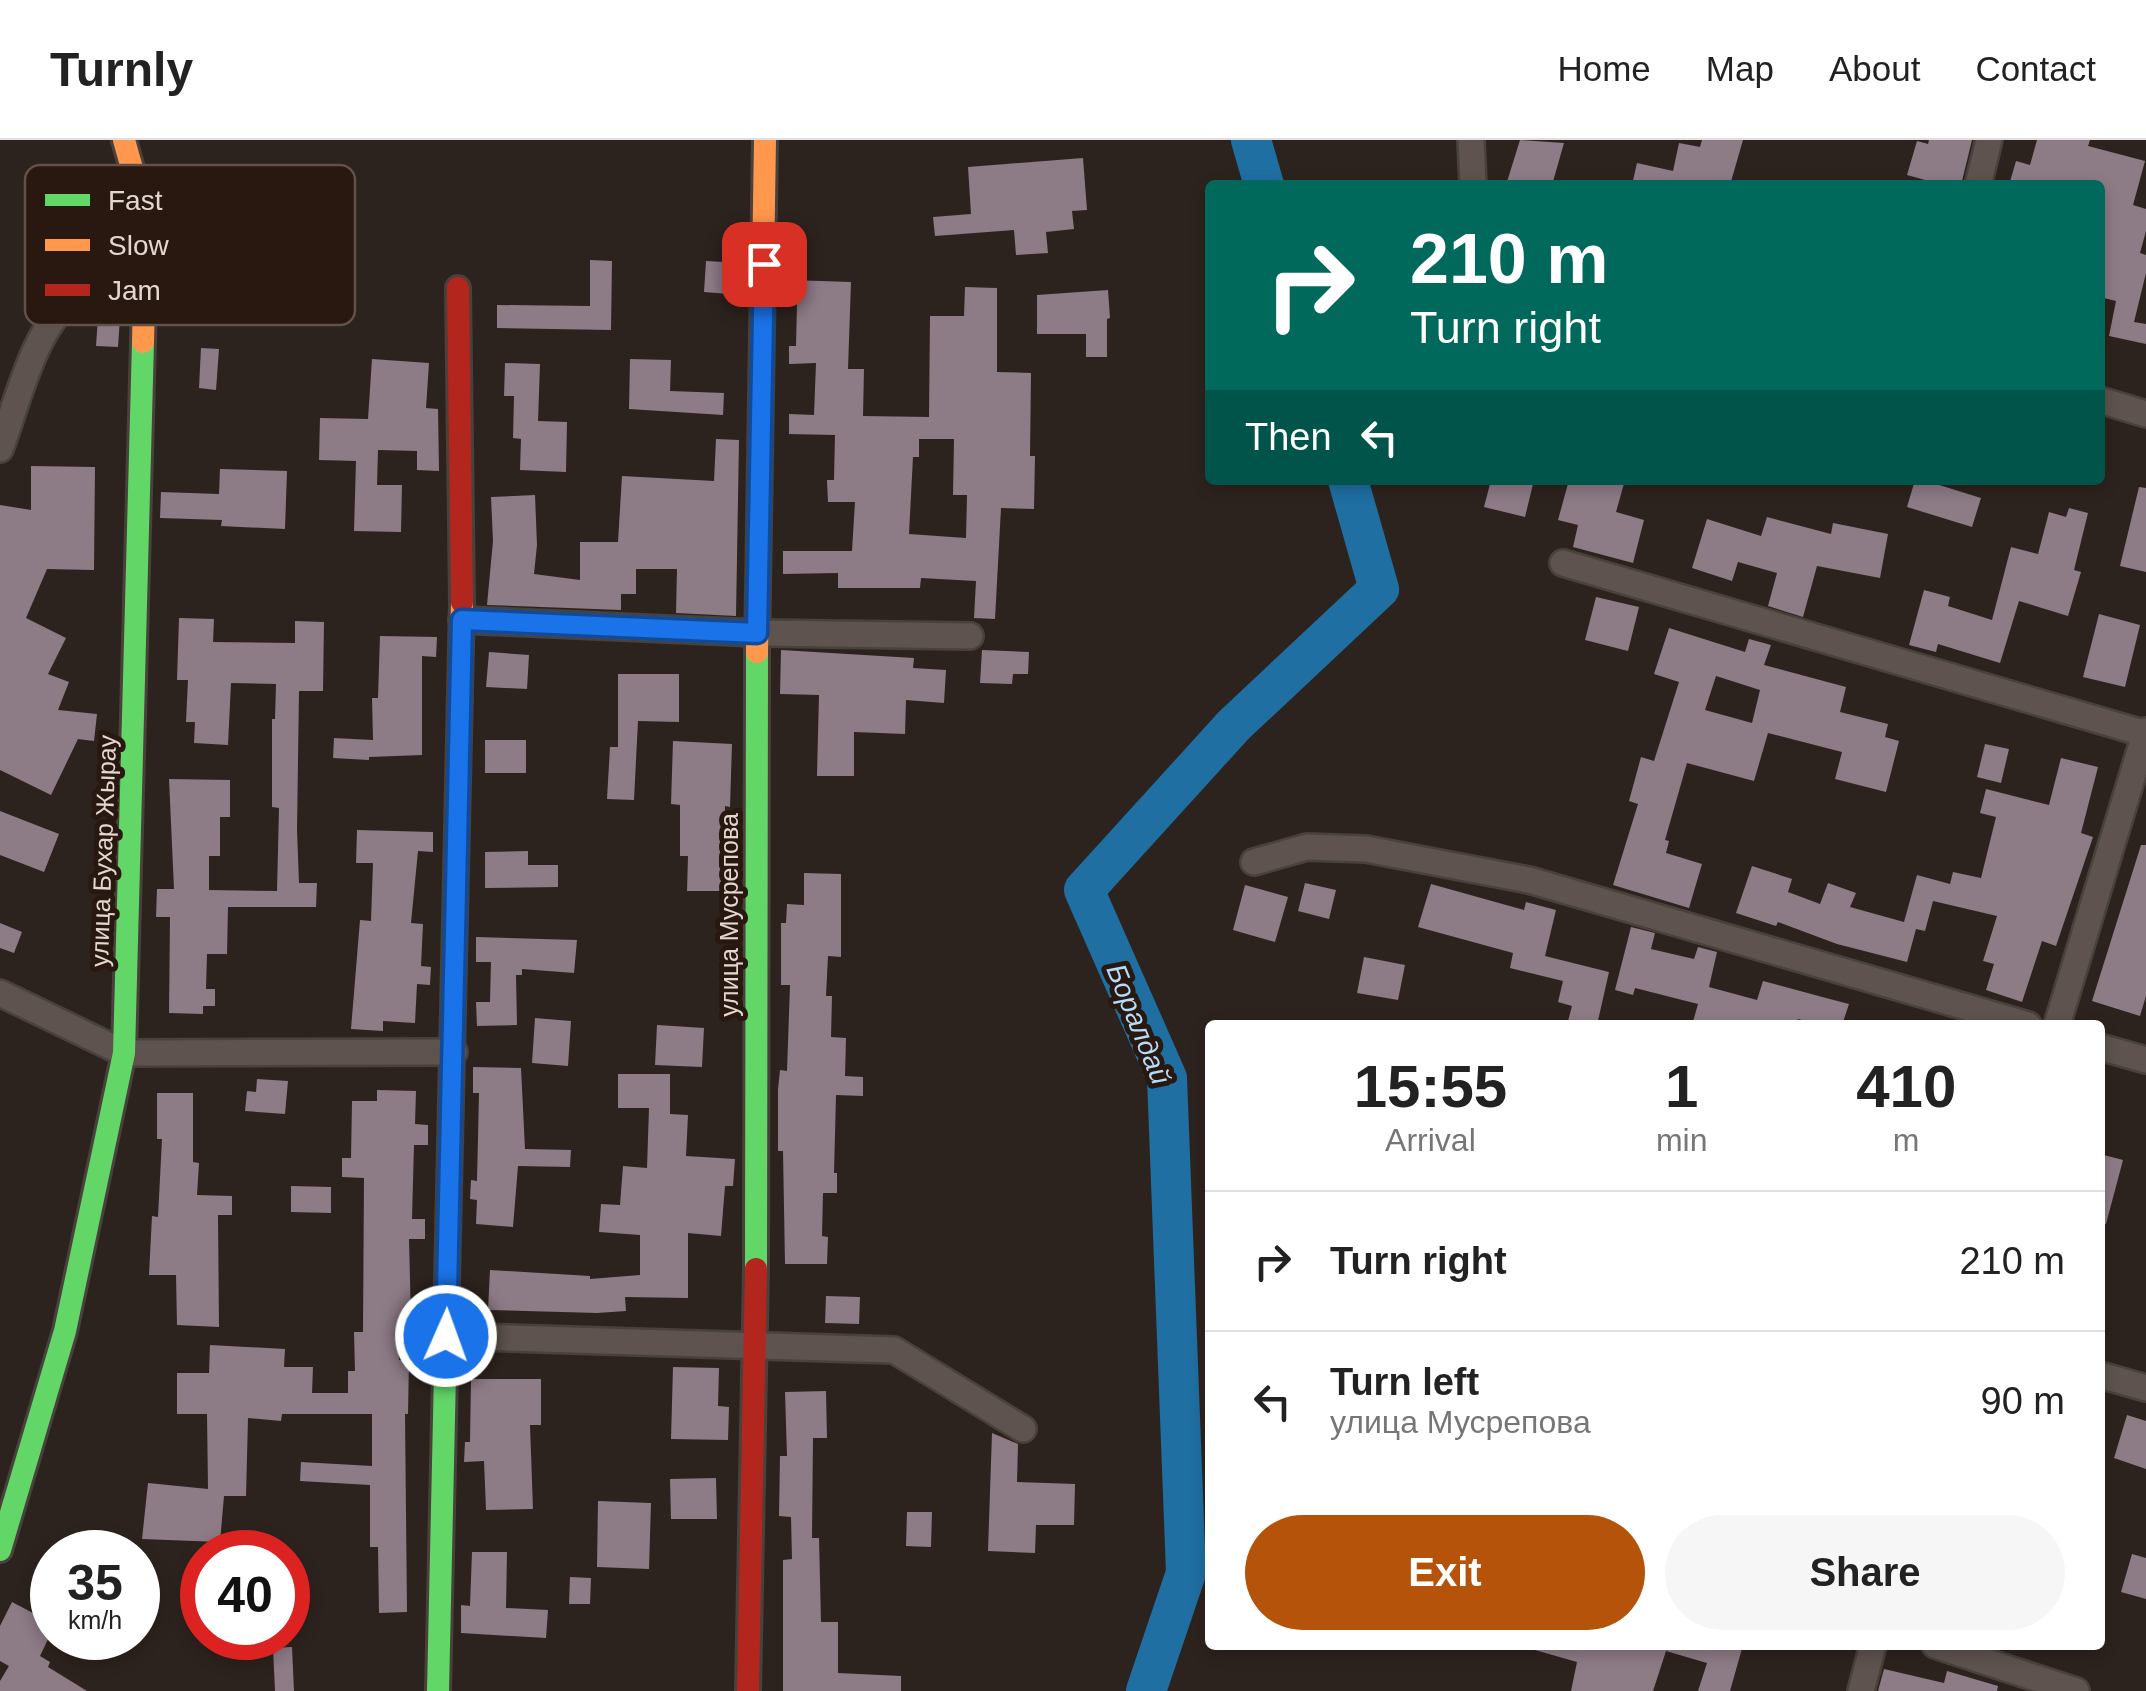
<!DOCTYPE html>
<meta charset="utf-8">
<style>
:root{--surface:#fff;--page:#f6f6f6;--text:#222;--muted:#767676;--line:#e0e0e0;--accent:#b45309}
body{margin:0;font-family:Arial,sans-serif;background:var(--page);color:var(--text);height:100vh;display:flex;flex-direction:column;font-size:38px;white-space:nowrap}
*{box-sizing:border-box;margin:0}
p{font-size:32px;color:var(--muted)}
.icon{flex:none;width:55px;height:55px;fill:none;stroke:currentColor;stroke-width:2;stroke-linecap:round;stroke-linejoin:round}
.map{position:relative;flex:1;overflow:hidden}
.details{position:absolute;left:1205px;top:880px;width:900px;height:630px;display:flex;flex-direction:column;background:var(--surface);border-radius:10px;box-shadow:0 5px 15px #0003}
.details>*{flex:none}
.hud{position:absolute;left:1205px;top:40px;width:900px;height:305px;border-radius:10px;box-shadow:0 5px 15px #0003;background:#00695c;color:#fff;overflow:hidden}
.speed{position:absolute;left:30px;top:1390px;display:flex;gap:20px;font-size:50px;font-weight:700;text-align:center}
.speed>*{display:grid;place-content:center;width:130px;height:130px;border-radius:50%;background:var(--surface);box-shadow:0 5px 15px #0003;line-height:1}
.speed small{font-size:25px;font-weight:400}
.speed .limit{border:15px solid #d22;background:#fff;color:#111}
.pin{position:absolute;display:grid;place-items:center;width:85px;height:85px;color:#fff;margin:-42px;border-radius:20px;box-shadow:0 5px 15px #0006}
.me{position:absolute;width:110px;margin:-55px;rotate:2deg;stroke-linejoin:round;filter:drop-shadow(0 0 8px #0008)}
.turn{display:flex;align-items:center;gap:35px;height:210px;padding:0 40px;font-size:45px}
.turn .icon{width:130px;height:130px;stroke-width:2.5}
.turn b{display:block;font-size:70px;line-height:85px}
.then{display:flex;align-items:center;height:95px;padding:0 40px;background:#0003;gap:20px;font-size:38px}
.eta{display:flex;justify-content:space-evenly;align-items:center;height:170px;text-align:center}
.eta b{font-size:60px;font-weight:600;line-height:70px}
.button{display:flex;gap:20px;margin-top:auto;padding:20px 40px}
.button a{flex:1;height:115px;border-radius:60px;background:var(--accent);color:#fff;font-size:40px;font-weight:600;line-height:115px;text-align:center}
.button a+a{background:var(--page);color:var(--text)}
ul{padding:0;list-style:none}
li{display:flex;align-items:center;gap:30px;height:140px;padding:0 40px;border-top:2px solid var(--line)}
li div{flex:1}
li b{display:block;font-size:38px}
li em{font-style:normal}
header{display:flex;align-items:center;gap:60px;box-sizing:border-box;height:140px;padding:0 50px;background:var(--surface);border-bottom:2px solid var(--line)}
header strong{font-size:48px}
nav{display:flex;gap:55px;margin-inline-start:auto;font-size:35px}
.map>svg:first-child{display:block}
.lines{fill:none;stroke-linecap:round;stroke-linejoin:round}
.river{stroke:#1f6fa2;stroke-width:40}
.building{fill:#8d7b86;fill-rule:evenodd}
.street-casing{stroke:#48413c;stroke-width:30}
.fast-casing{stroke:#48413c;stroke-width:28}
.slow-casing{stroke:#48413c;stroke-width:28}
.jam-casing{stroke:#48413c;stroke-width:28}
.street{stroke:#5e534e;stroke-width:25}
.fast{stroke:#63d668;stroke-width:22}
.slow{stroke:#ff974d;stroke-width:22}
.jam{stroke:#b3261e;stroke-width:22}
.route-casing{stroke:#114b97;stroke-width:25}
.route{stroke:#1a73e8;stroke-width:18}
.labels{text-anchor:middle;stroke-width:10;stroke-linejoin:round;paint-order:stroke}
.street-label{font-size:25px;fill:#e3d7d1;stroke:#29180f}
.water-label{font-size:28px;font-style:italic;fill:#b4dbfa;stroke:#29180f}
.key{fill:#29180f;stroke:#615149;stroke-width:2.5}
.key-label{font-size:28px;fill:#e3d7d1}
</style>
<header>
<strong>Turnly</strong>
<nav><a>Home</a><a>Map</a><a>About</a><a>Contact</a></nav>
</header>
<div class="map">
<svg width="2146" height="1551" viewBox="0 0 2146 1551">
<rect width="100%" height="100%" fill="#2d231e"/>
<g class="lines">
<!-- river -->
<path class="river" d="M1251,0L1264,45
M1146,1551L1186,1433L1167,938L1084,750L1234,585L1379,449L1348,340"/>
</g>
<!-- building -->
<path class="building" d="M1520,0L1564,3L1552,45H1506Z
M1702,0H1743L1730,45H1632L1637,23L1673,31L1679,3L1700,7Z
M1929,0H1972L1961,45H1943L1907,35L1917,1L1928,4Z
M2037,0H2090L2088,6L2145,21L2133,65L2146,69V91L2140,113L2146,115V133L2134,182L2146,184V204L2109,196L2116,161L2100,157V45H2009L2016,21L2030,25Z
M1083,18L1087,70L1072,71L1074,89L1046,92L1048,113L1016,115L1014,90L935,96L933,77L971,74L968,27Z
M590,120L612,121L611,190L497,188V165L590,166Z
M706,121L742,123L741,155L704,152Z
M789,140L851,142L848,229H864L863,276L929,277L930,176H964L965,147L997,148V232L1031,233L1030,316H1035L1034,369L1001,368L995,479L974,478L976,441L921,438L920,448H838V433L783,434V411H852L855,362H828L827,340H834L835,295L789,294V274L814,275L816,223L789,224V206H796L797,164H788ZM919,299H954L953,355H967L966,398L909,394L913,317H919Z
M1108,150L1110,178L1107,179V217H1086V194H1037V155Z
M99,162L121,163L118,207L96,206Z
M201,208L219,209L216,250L199,248Z
M372,219L429,223L426,268L438,269L439,331L417,330V311L378,310L377,345H402L401,392L354,391L356,321L319,320L320,278L368,279Z
M630,219L671,220L670,251L724,253L723,275L629,269Z
M505,223L540,224L538,281L567,282L566,332L520,330L521,299L513,298L514,256H504Z
M716,299L739,300L736,476L676,473L677,429H636V454H621V470L487,465L493,401L491,357L535,355L537,405L534,434L580,440V402H618L622,336L714,341Z
M31,326L95,327L94,430L47,429L26,478L66,498L48,534L69,542L58,570L97,574L94,601L78,599L51,655L0,630V365L31,370Z
M220,329L287,331L285,389L221,386L222,380L160,378L161,352L219,354Z
M1491,340H1534L1525,377L1484,367Z
M1569,340H1625L1616,372L1644,380L1633,423L1573,407L1578,385L1558,380Z
M1915,340H1937L1936,344L1981,358L1972,387L1907,367Z
M2139,347L2146,348V432L2120,426Z
M2069,368L2088,373L2074,430L2081,432L2068,476L2019,461L2000,523L1938,504L1936,512L1909,505L1924,450L1950,457L1948,466L1992,480L2011,407L2038,414L2049,372L2066,377Z
M1767,377L1831,394L1833,383L1888,394L1880,438L1817,426L1803,477L1768,466L1777,433L1738,422L1732,441L1692,428L1707,379L1761,396Z
M1596,457L1639,467L1628,511L1585,500Z
M2099,474L2140,485L2125,547L2083,537Z
M179,478L214,479L213,502L295,503V481L324,482L323,551H299L297,690L299,743H317L316,767H228L227,814H207L206,849H215V866H203V874L169,873L170,777H156L157,749H174L169,639L230,640V677H220V716H209V750L277,751L279,668L272,667V579H275L276,544L231,543L228,605L194,603L195,582H186L188,540H177Z
M1669,488L1745,512L1749,499L1771,505L1764,525L1846,547L1840,572L1888,584L1885,597L1899,601L1886,652L1835,639L1842,612L1768,593L1754,641L1687,623L1665,700L1669,701L1666,713L1702,724L1689,768L1613,745L1638,664L1629,661L1641,617L1654,621L1679,542L1654,534ZM1716,536L1760,550L1752,583L1705,570Z
M380,496L437,497L436,517L422,516V615L369,617V620L333,618L334,598L373,600L372,558H378Z
M781,510L914,518L913,528L946,530L944,563L906,560L905,594L854,592V636H817L819,555L780,554Z
M982,510L1029,512L1028,534H1013L1012,544L980,543Z
M489,512L529,515L527,549L486,547Z
M618,534H679V582L638,581L634,660L607,659L610,607H618Z
M485,600H526V633H485Z
M673,601L732,604L730,667L725,666L724,751H687L688,716H680V665L671,664Z
M1985,604L2009,609L2001,643L1977,637Z
M2061,618L2098,627L2081,693L2093,697L2056,806L2042,801L2022,862L1986,850L1994,824L1983,821L1997,776L1933,761L1925,791L1916,789L1907,822L1837,804L1778,782L1776,786L1736,773L1752,726L1792,739L1788,752L1820,764L1828,743L1856,753L1850,767L1904,782L1917,735L1950,744L1953,732L1981,738L1996,677L1980,673L1986,649L2049,665Z
M0,671L59,694L44,732L0,715Z
M357,690L433,692V712L418,711L411,783L423,784L421,826L431,827L430,845L417,844L415,883L383,881V891L351,889L360,780L371,781L373,723H356Z
M2141,705H2146V856L2140,876L2092,861Z
M528,711V725H558V747L485,748V712Z
M804,733L841,734V817L828,816L826,856H832L831,897L846,898L845,936L863,937V956L836,955L834,1033H837V1053H823L822,1096L828,1097L827,1124H785L783,1011H778V949L780,930L787,931L790,845H781V783H786L787,764L804,765Z
M1305,743L1336,750L1329,779L1298,771Z
M1431,744L1524,770L1526,762L1556,770L1545,816L1609,832L1597,885H1567L1572,866L1558,862L1563,841L1510,828L1513,813L1418,787Z
M1245,745L1288,757L1275,802L1233,790Z
M0,783L22,792L14,813L0,808Z
M1631,787L1655,793L1651,809L1694,819L1698,807L1717,812L1709,847L1757,860L1763,841L1826,858L1849,864L1842,885H1820L1798,879L1796,885H1755L1735,880L1734,885H1692L1698,864L1635,848L1633,855L1615,850Z
M476,797L577,800L574,833L522,829V835H516L517,885L477,886L476,862H490L491,822H476Z
M1364,817L1405,825L1398,860L1357,853Z
M535,878L571,881L568,926L532,923Z
M657,885L704,888L702,927L655,925Z
M473,927L521,928L525,1009L571,1010L570,1027L518,1026L513,1087L476,1084L477,1060L470,1059L471,1040L477,1041L479,953H473Z
M618,934H670V974L688,975L686,1016L735,1019L733,1046H725L721,1096L688,1093V1158L625,1157L626,1171L597,1173L488,1170L490,1130L590,1136V1139L640,1135V1095L599,1092L601,1064L620,1065L623,1026L647,1028L649,968H618Z
M257,939L288,941L285,974L245,971L247,951L256,952Z
M377,950L416,951L415,984L428,985V1005H414L412,1079H425V1099H409L411,1180H398L399,1220H409L408,1274H405L407,1472L379,1473L378,1407H370V1345L300,1341L301,1322L372,1326V1274H282L281,1281L248,1278L246,1356H224L220,1402L142,1399L148,1343L208,1349L207,1274H177V1233H209L210,1205L285,1209L284,1227H313L312,1253H348V1231H355L354,1192H363L364,1038L342,1037V1018H351L352,961H377Z
M157,953H193V1022L199,1023L197,1055L232,1056V1075H218L219,1187L177,1185L176,1135H149L152,1076L158,1077L162,999H157Z
M2100,1014L2123,1020L2106,1084L2100,1083Z
M291,1046L331,1047V1073L291,1072Z
M826,1156L860,1157L859,1184L825,1183Z
M673,1227L719,1228L718,1266L729,1267L728,1300L671,1299Z
M471,1239H541V1285H530L533,1369L486,1370L484,1321L464,1322L465,1302H470Z
M826,1251L827,1298H813L812,1398H819L821,1482H838V1533L901,1536V1551H783V1420L792,1419L791,1377L779,1376L780,1316H787L785,1252Z
M2127,1275L2146,1281V1329L2114,1318Z
M992,1293L1018,1304L1017,1342L1075,1344L1074,1385H1036L1035,1413L988,1411Z
M716,1338L717,1379H671L670,1339Z
M598,1361L651,1363L649,1429L597,1427Z
M907,1372H932L931,1407L906,1406Z
M472,1412H507L506,1468L548,1470L546,1498L461,1493V1465L470,1466Z
M2132,1414L2146,1418V1459L2121,1452Z
M570,1437L591,1438L590,1464H569Z
M12,1462L52,1483V1491L40,1516L50,1522L48,1527L87,1551H0V1541L9,1526L0,1521V1486Z
M1536,1505H1743L1730,1551H1698L1707,1523L1666,1511L1653,1551H1571L1577,1522L1535,1510Z
M292,1507L294,1551H275L273,1508Z
M1884,1529L1944,1543L1947,1531L1998,1546L1997,1551H1878Z"/>
<g class="lines">
<defs>
<path id="street" d="M1471,0L1473,45
M1978,45L1989,0
M2100,260L2146,274
M0,309C20,256 35,177 88,146C105,135 126,128 145,119
M1563,423L2146,594
M462,480L757,493L970,496
M1254,722L1307,707L1366,709L1529,740L2028,885
M0,853L124,913L454,912
M2057,885L2146,591
M2100,907L2146,920
M446,1196L894,1210L1023,1289
M2100,1235L2146,1248
M1935,1505L2076,1551
M1861,1551L1873,1505"/>
<path id="fast" d="M756,1129L757,512
M0,1410L65,1191L124,913L143,202
M438,1551L453,869"/>
<path id="slow" d="M124,0L140,57L145,119L143,202
M757,512L765,0
M453,869L462,462"/>
<path id="jam" d="M458,148L462,462
M748,1551L756,1129"/>
</defs>
<!-- street casing -->
<use href="#street" class="street-casing"/>
<!-- fast casing -->
<use href="#fast" class="fast-casing"/>
<!-- slow casing -->
<use href="#slow" class="slow-casing"/>
<!-- jam casing -->
<use href="#jam" class="jam-casing"/>
<!-- street -->
<use href="#street" class="street"/>
<!-- fast -->
<use href="#fast" class="fast"/>
<!-- slow -->
<use href="#slow" class="slow"/>
<!-- jam -->
<use href="#jam" class="jam"/>
</g>
<g class="lines">
<defs>
<path id="route" d="M446,1196L462,480L757,493L764,124"/>
</defs>
<!-- route casing -->
<use href="#route" class="route-casing"/>
<!-- route -->
<use href="#route" class="route"/>
</g>
<g class="labels">
<!-- street labels -->
<g class="street-label">
<text transform="translate(103 711) rotate(-88)" y="9">улица Бухар Жырау</text>
<text transform="translate(729 775) rotate(-90)" y="9">улица Мусрепова</text>
</g>
<!-- water labels -->
<g class="water-label">
<text transform="translate(1139 884) rotate(68)" y="10">Боралдай</text>
</g>
</g>
<!-- legend -->
<rect x="25" y="25" width="330" height="160" rx="15" class="key"/>
<rect x="45" y="54" width="45" height="12" fill="#63d668"/>
<rect x="45" y="99" width="45" height="12" fill="#ff974d"/>
<rect x="45" y="144" width="45" height="12" fill="#b3261e"/>
<g class="key-label">
<text x="108" y="70">Fast</text>
<text x="108" y="115">Slow</text>
<text x="108" y="160">Jam</text>
</g>
</svg>
<div class="speed"><div>35<small>km/h</small></div><div class="limit">40</div></div>
<div class="pin" style="left:764px;top:124px;background:#d93025"><svg class="icon" aria-label="arrive" viewBox="0 0 24 24"><path d="M6 21V4h12l-3 4 3 4H6"/></svg></div>
<svg class="me" style="left:446px;top:1196px" viewBox="-20 -20 40 40"><circle r="17" fill="#1a73e8" stroke="#fff" stroke-width="3"/><path d="M0-11L8 9 0 5-8 9z" fill="#fff"/></svg>
<div class="hud">
<div class="turn"><svg class="icon" aria-label="right" viewBox="0 0 24 24"><path d="M7 20v-9h11M14 6l5 5-5 5"/></svg><div><b>210 m</b>Turn right</div></div>
<div class="then">Then<svg class="icon" aria-label="left" viewBox="0 0 24 24"><path d="M17 20v-9H6M10 6l-5 5 5 5"/></svg></div>
</div>
<section class="details">
<div class="eta">
<div><b>15:55</b><p>Arrival</p></div>
<div><b>1</b><p>min</p></div>
<div><b>410</b><p>m</p></div>
</div>
<ul>
<li><svg class="icon" aria-label="right" viewBox="0 0 24 24"><path d="M7 20v-9h11M14 6l5 5-5 5"/></svg><div><b>Turn right</b></div><em>210 m</em></li>
<li><svg class="icon" aria-label="left" viewBox="0 0 24 24"><path d="M17 20v-9H6M10 6l-5 5 5 5"/></svg><div><b>Turn left</b><p>улица Мусрепова</p></div><em>90 m</em></li>
</ul>
<div class="button"><a>Exit</a><a>Share</a></div>
</section>
</div>
